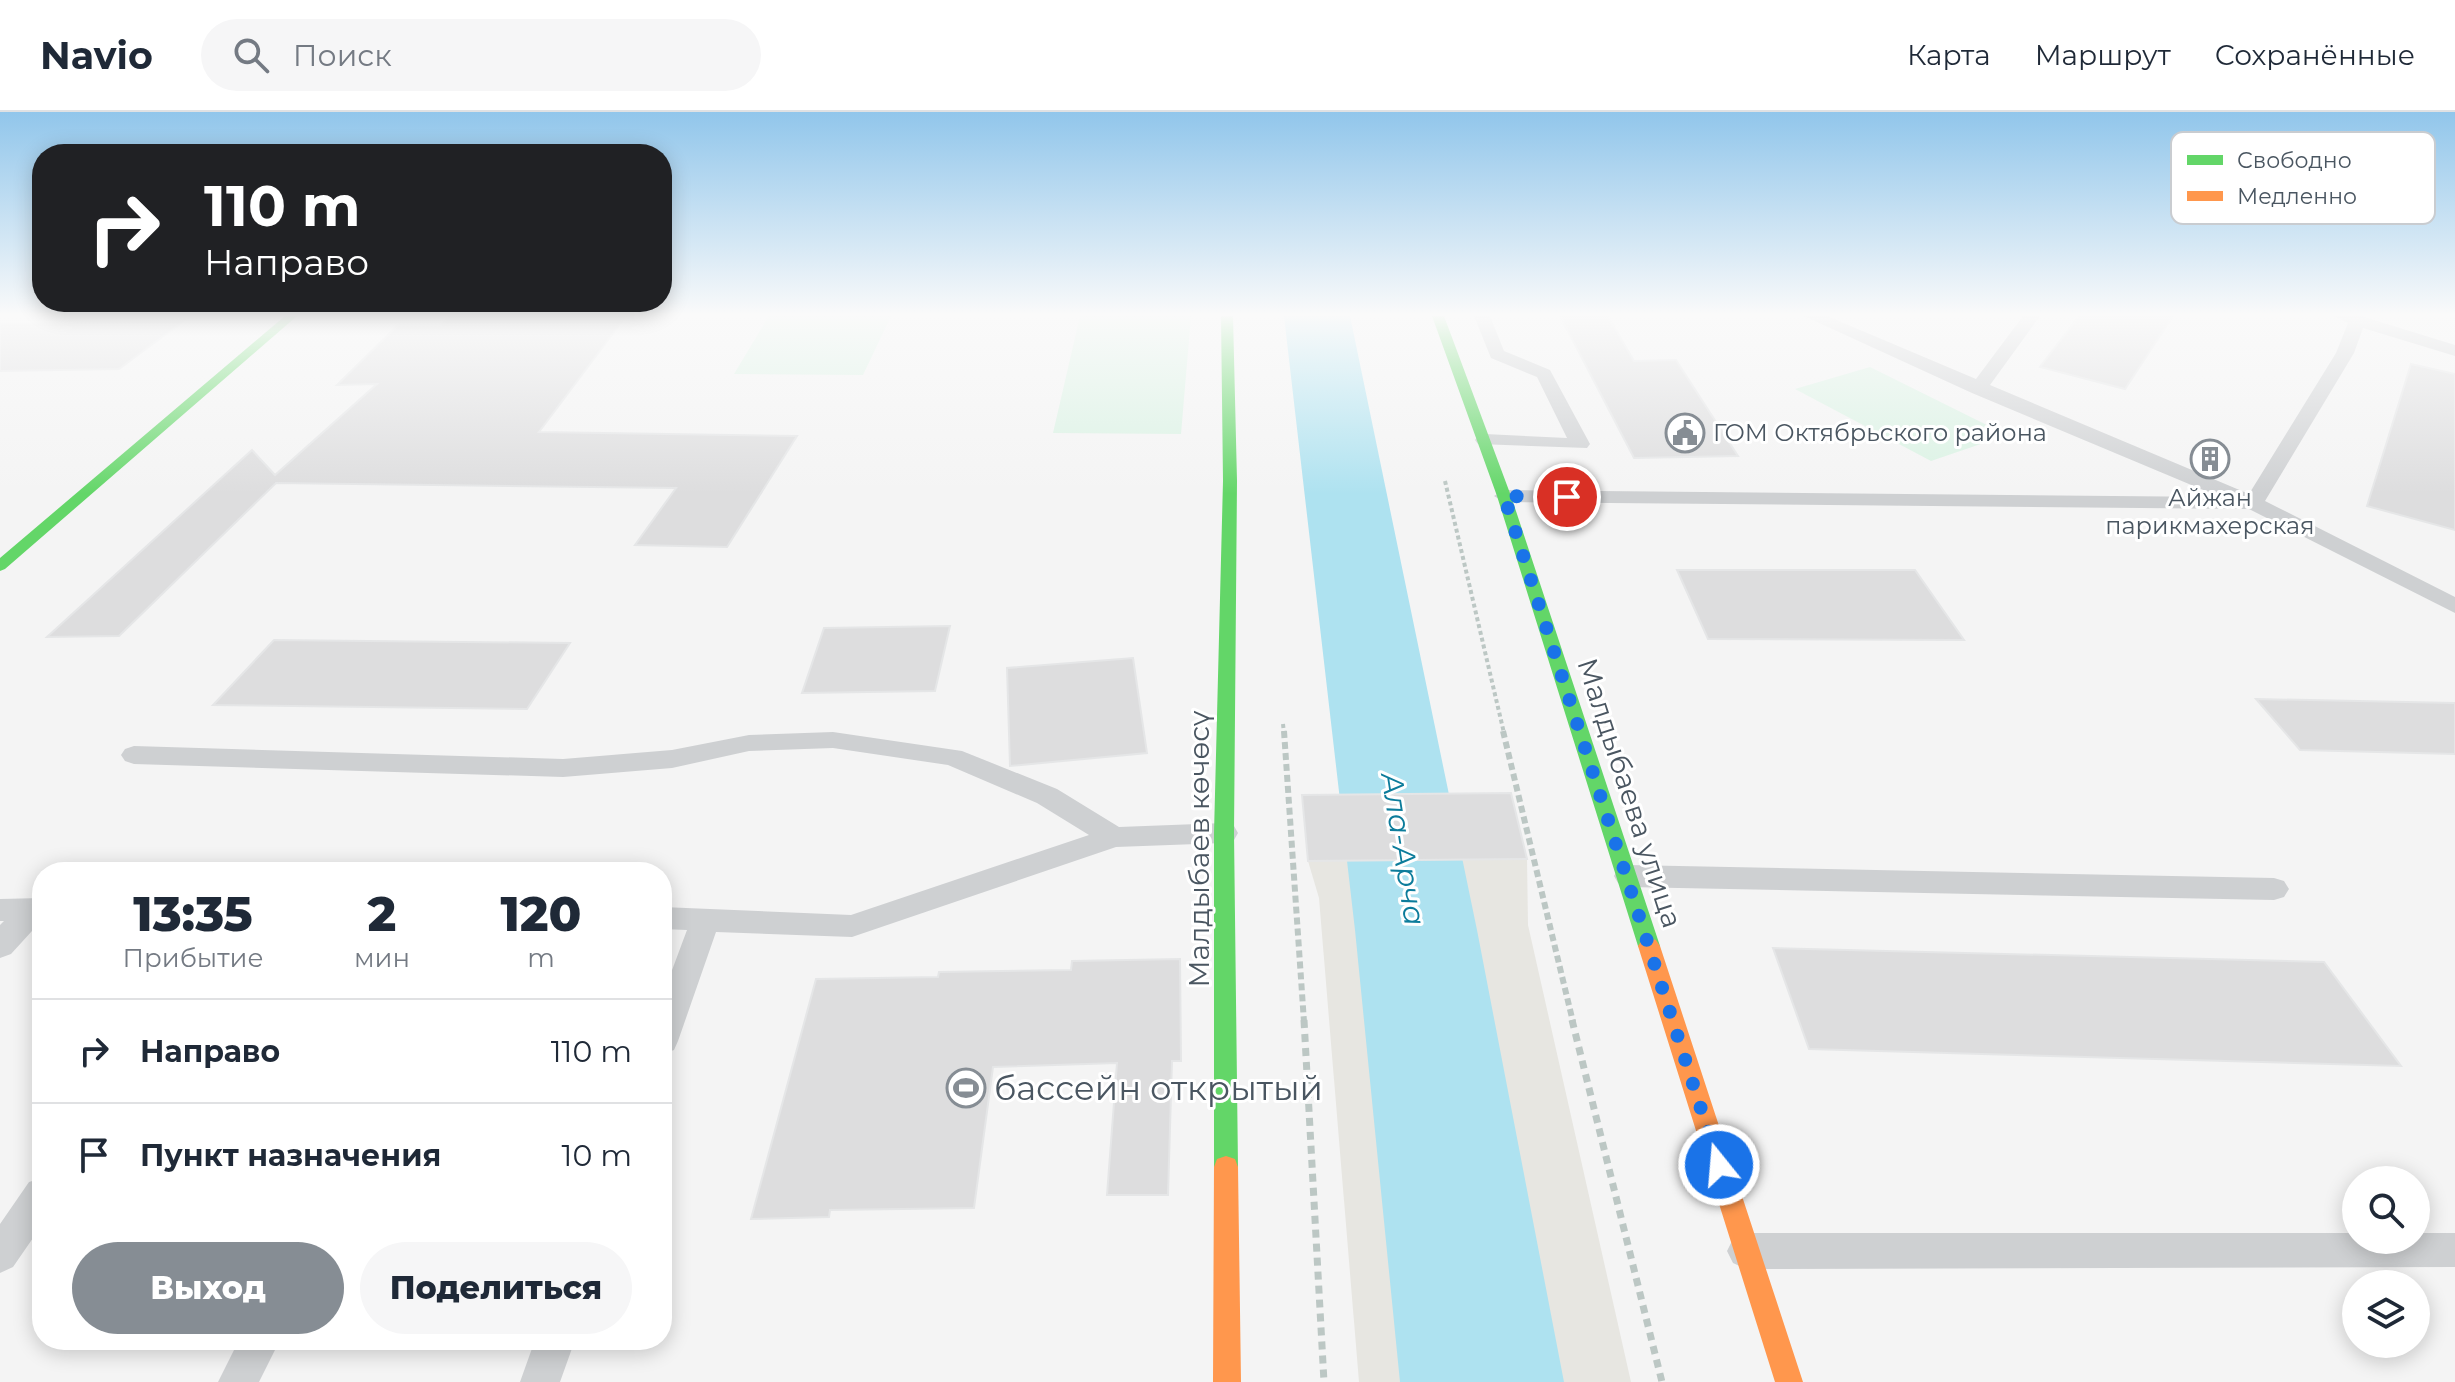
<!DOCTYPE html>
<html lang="ru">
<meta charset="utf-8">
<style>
:root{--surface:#fff;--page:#f6f6f7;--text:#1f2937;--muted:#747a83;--line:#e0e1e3;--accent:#868d94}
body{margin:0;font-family:Montserrat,sans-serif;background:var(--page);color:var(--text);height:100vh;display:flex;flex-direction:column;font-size:30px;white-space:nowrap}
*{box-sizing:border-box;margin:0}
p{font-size:26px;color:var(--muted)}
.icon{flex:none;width:44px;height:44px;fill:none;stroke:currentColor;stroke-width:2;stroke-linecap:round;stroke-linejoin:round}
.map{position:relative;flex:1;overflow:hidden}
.side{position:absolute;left:32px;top:750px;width:640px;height:488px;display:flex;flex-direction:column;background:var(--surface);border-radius:32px;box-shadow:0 4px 20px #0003}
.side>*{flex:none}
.banner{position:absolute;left:32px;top:32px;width:640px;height:168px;border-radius:32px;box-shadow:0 4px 20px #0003;background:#202124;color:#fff;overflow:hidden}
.buttons{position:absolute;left:2342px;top:1054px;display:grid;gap:16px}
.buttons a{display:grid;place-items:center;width:88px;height:88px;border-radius:50%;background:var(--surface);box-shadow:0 4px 20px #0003;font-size:40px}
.pin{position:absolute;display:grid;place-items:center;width:68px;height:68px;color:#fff;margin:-34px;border:4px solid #fff;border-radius:50%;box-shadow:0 2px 8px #0007}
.me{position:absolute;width:88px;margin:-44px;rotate:343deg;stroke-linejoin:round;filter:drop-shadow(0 0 6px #0008)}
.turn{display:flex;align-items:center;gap:28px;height:168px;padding:0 40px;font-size:36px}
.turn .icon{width:104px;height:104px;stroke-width:2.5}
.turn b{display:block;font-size:56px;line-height:68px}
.eta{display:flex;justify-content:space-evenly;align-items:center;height:136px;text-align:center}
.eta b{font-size:48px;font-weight:800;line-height:56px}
.cta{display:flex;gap:16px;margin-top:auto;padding:16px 40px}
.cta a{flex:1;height:92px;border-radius:48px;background:var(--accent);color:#fff;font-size:32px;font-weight:800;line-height:92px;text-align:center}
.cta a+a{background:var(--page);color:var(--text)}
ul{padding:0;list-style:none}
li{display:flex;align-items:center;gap:24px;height:104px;padding:0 40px;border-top:2px solid var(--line)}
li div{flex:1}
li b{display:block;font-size:30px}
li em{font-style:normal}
header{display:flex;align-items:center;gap:48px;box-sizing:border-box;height:112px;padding:0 40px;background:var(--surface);border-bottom:2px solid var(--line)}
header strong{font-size:38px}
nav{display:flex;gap:44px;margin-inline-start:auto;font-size:28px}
.search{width:560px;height:72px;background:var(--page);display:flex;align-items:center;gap:20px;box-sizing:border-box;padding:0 28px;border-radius:44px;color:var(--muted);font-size:30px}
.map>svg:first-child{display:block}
.green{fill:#d9f2e3}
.sand{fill:#e7e6e1}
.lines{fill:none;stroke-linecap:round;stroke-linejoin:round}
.river{fill:#aee2f0;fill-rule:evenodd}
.building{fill:#ddddde;stroke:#e5e6e7;stroke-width:2}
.path-far2{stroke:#bcc7c4;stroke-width:4;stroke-dasharray:4 3;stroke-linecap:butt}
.path-far1{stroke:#bcc7c4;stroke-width:6;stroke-dasharray:7 4;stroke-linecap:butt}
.path{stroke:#bcc7c4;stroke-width:7;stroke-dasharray:8 6;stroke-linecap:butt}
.lane{fill:#ced0d2;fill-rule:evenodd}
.fast{fill:#63d668;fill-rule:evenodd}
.slow{fill:#ff974d;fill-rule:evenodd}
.route{stroke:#1a73e8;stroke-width:14;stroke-dasharray:0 25.2}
.labels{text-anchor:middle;stroke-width:6;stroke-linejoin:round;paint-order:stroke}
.far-poi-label{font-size:24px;fill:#4a5661;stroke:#fff;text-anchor:start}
.street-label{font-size:28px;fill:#4a5661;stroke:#fff}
.water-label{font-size:30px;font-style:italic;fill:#0c7c9b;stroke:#fff}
.near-poi-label{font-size:34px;fill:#4a5661;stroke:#fff;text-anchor:start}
.key{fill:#fff;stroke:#c9ccd0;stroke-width:2}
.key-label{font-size:22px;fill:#4a5661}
</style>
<header>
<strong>Navio</strong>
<div class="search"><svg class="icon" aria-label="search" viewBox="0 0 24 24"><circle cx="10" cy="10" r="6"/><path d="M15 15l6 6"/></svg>Поиск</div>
<nav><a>Карта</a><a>Маршрут</a><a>Сохранённые</a></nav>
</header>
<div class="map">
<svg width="2455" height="1270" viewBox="0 0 2455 1270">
<rect width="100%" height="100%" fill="#f4f4f4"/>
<!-- green -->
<path class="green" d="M769,204H891L863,263L734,262Z
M1080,204H1191L1181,322L1053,321Z
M1870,255L2007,323L1931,349L1795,277Z"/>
<!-- sand -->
<path class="sand" d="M1527,747L1528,813L1631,1270H1359L1319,786L1308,749Z"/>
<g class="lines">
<!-- river -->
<path class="river" d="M1284,204H1350L1477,818L1564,1270H1400L1355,818Z"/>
</g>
<!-- building -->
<path class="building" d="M449,204H626L539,320L797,324L727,435L635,433L676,376L276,371L119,524L47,525L252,338L275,363L377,272L337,273L398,213H441Z
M1560,204H1608L1634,249L1676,248L1738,344L1634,346Z
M2079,204H2173L2125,277L2040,255Z
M185,208L119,257L0,259V212Z
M2411,252L2455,262V418L2367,394Z
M1677,458H1915L1964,528L1708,527Z
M950,514L935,579L802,581L824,516Z
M274,528L570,531L527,597L213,593Z
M1133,546L1147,641L1010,654L1007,556Z
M2256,587L2455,591V642L2300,638Z
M1511,681L1527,747L1308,749L1302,683Z
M1773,836L2324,850L2401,954L1809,937Z
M1180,847L1181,949H1172L1168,1083H1107L1117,951L993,955L974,1096L830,1098L829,1105L751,1107L816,867L938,865L939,860L1071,858L1072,849Z"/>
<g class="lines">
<!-- path-far2 -->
<path class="path-far2" d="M1445,369L1504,621
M1283,612L1284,621"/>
<!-- path-far1 -->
<path class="path-far1" d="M1284,619L1304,910
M1503,619L1573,910"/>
<!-- path -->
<path class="path" d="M1304,908L1324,1270
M1572,908L1662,1270"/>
<!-- lane -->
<path class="lane" d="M1474,204H1490L1504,239L1550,258L1590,332L1587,336L1478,332L1475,328L1478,324L1485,322L1567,326L1537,265L1491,246Z
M1804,204H1827L1976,267L2023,204H2040L1990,273L2249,382L2336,241L2348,211L2334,204H2361L2455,233V244L2363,216L2354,241L2265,389L2455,485V501L2249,397L1504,390L1494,384L1504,378L2220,385L1972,281Z
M833,620L962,639L1057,677L1119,715L1224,711L1234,714L1238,721L1234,728L1224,731L1116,735L852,825L716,820L678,929L674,938L662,942V885L687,818L662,817V795L851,803L1089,723L1037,691L948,653L833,636L749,639L672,656L563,665L134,652L125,649L121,643L125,637L134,634L563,647L672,638L749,623Z
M1628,753L2274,766L2284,769L2289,777L2284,785L2274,788L1628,775L1618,771L1614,764L1618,757Z
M42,786V808L11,842L0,846V813L4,809H0V787Z
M42,1066V1113L13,1155L0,1161V1112L29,1070Z
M1746,1121H2356V1128H2416V1121H2455V1155L1746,1157L1733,1151L1727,1139L1733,1127Z
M239,1228H280L259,1270H218Z
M535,1228H575L560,1270H520Z"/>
<!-- fast -->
<path class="fast" d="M285,204H297L5,457L0,459V446Z
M1221,204H1233L1237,369L1234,721L1238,1055L1235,1063L1226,1066L1217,1063L1214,1055V721L1223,369Z
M1432,204H1444L1511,384L1660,834L1656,840L1649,842L1642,840L1638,834L1497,384Z"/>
<!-- slow -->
<path class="slow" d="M1649,826L1656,828L1660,834L1803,1270H1775L1638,834L1642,828Z
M1226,1044L1235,1047L1238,1055L1241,1270H1213L1214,1055L1217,1047Z"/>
</g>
<!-- sky -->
<linearGradient id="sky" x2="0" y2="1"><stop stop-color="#91c6eb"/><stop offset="0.53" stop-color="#fafafa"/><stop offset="1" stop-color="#fafafa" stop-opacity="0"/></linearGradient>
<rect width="2455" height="382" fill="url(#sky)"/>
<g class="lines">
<!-- route -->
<path class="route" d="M1567,385L1504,384L1719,1053"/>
</g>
<!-- icons -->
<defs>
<symbol id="civic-ring" viewBox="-11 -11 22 22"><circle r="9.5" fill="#fff" stroke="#868d94" stroke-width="1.5"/><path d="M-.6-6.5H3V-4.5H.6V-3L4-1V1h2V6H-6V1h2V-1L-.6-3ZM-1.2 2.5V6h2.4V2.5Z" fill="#868d94"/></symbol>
<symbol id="building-ring" viewBox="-11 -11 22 22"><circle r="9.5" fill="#fff" stroke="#868d94" stroke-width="1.5"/><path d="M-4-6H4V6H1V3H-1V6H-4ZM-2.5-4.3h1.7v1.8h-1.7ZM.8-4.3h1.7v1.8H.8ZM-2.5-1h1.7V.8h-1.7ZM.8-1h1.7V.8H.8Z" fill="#868d94"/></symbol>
<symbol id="stadium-ring" viewBox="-11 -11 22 22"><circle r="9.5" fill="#fff" stroke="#868d94" stroke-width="1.5"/><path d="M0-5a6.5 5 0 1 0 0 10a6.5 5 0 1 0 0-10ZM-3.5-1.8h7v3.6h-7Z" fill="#868d94"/></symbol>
</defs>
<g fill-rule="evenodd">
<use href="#civic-ring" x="1663" y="299" width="44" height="44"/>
<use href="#building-ring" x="2188" y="325" width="44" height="44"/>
<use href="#stadium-ring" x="944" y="954" width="44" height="44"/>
</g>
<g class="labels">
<!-- far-poi labels -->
<g class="far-poi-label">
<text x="1713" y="329">ГОМ Октябрьского района</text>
<text x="2210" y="394" text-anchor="middle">Айжан<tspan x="2210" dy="28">парикмахерская</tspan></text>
</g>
<!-- street labels -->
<g class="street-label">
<text transform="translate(1630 681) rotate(72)" y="10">Малдыбаева улица</text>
<text transform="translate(1199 737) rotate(-90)" y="10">Малдыбаев көчөсү</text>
</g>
<!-- water labels -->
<g class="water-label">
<text transform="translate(1403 737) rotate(81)" y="10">Ала-Арча</text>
</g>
<!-- near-poi labels -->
<g class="near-poi-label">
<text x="994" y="988">бассейн открытый</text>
</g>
</g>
<!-- legend -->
<rect x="2171" y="20" width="264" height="92" rx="12" class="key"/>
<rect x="2187" y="43" width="36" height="10" fill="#63d668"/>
<rect x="2187" y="79" width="36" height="10" fill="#ff974d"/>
<g class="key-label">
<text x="2237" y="56">Свободно</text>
<text x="2237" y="92">Медленно</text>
</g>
</svg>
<div class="buttons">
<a><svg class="icon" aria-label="search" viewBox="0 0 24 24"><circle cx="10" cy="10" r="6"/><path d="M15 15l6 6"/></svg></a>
<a><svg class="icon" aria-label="layers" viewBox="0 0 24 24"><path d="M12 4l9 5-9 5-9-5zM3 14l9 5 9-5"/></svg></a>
</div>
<div class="pin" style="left:1567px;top:385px;background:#d93025"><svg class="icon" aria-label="arrive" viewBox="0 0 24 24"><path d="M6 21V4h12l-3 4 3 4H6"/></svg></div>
<svg class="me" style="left:1719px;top:1053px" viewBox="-20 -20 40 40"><circle r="17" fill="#1a73e8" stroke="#fff" stroke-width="3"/><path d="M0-11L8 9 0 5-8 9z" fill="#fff"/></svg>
<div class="banner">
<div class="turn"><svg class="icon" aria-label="right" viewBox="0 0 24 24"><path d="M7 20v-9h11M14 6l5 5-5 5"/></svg><div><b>110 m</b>Направо</div></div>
</div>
<section class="side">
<div class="eta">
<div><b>13:35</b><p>Прибытие</p></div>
<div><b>2</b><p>мин</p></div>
<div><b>120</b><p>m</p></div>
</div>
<ul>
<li><svg class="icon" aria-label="right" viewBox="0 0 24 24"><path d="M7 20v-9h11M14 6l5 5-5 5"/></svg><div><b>Направо</b></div><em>110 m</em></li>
<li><svg class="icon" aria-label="arrive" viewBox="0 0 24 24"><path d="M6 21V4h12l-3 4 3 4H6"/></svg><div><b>Пункт назначения</b></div><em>10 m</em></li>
</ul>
<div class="cta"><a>Выход</a><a>Поделиться</a></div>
</section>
</div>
